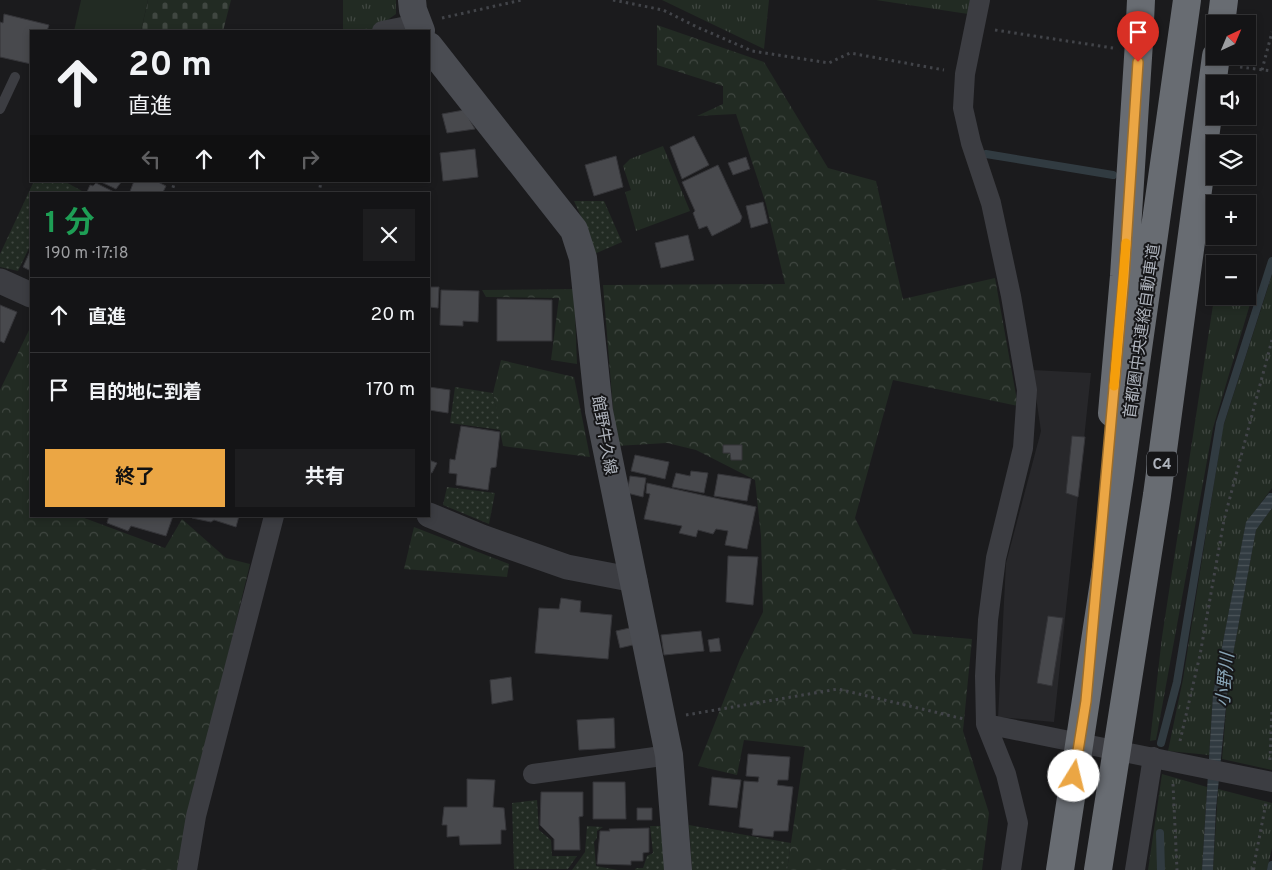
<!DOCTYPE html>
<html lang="ja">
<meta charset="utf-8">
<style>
:root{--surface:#141416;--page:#1d1d1f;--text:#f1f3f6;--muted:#9d9ea1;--line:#333335;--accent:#eba644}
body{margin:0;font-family:Overpass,"Noto Sans JP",sans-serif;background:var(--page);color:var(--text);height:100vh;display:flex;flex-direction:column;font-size:19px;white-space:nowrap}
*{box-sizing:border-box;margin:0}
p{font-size:16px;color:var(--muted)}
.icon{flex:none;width:28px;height:28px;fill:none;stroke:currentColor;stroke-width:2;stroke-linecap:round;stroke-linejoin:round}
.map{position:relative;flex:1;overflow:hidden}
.panel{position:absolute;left:30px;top:192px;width:400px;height:325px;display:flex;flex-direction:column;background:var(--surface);border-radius:0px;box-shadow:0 2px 8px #0003,0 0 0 1px var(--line)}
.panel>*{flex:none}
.top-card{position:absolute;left:30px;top:30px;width:400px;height:152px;border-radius:0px;box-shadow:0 2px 8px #0003,0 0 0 1px var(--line);background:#141416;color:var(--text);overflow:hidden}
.needle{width:32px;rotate:44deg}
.buttons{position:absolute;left:1206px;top:15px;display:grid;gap:10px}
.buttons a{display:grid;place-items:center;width:50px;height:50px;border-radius:0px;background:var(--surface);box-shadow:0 2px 8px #0003,0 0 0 1px var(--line);font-size:25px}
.pin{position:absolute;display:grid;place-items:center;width:42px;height:42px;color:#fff;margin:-51px -21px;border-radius:50% 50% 50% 0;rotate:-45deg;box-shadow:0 0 5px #0007}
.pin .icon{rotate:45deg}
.me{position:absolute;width:55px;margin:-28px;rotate:9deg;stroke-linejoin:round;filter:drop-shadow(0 0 4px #0008)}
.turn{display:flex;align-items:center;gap:18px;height:105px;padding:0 15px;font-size:22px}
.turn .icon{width:65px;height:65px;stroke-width:2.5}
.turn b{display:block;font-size:35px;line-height:42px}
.lanes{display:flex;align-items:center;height:48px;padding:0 15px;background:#0003;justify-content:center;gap:25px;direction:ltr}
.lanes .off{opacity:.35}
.round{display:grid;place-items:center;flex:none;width:52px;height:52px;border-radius:0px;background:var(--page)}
.summary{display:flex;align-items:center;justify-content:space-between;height:85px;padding:0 15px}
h1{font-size:30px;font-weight:700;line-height:38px;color:#1e9e55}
.action{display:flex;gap:10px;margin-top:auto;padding:10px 15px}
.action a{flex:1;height:58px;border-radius:0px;background:var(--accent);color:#111;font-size:20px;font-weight:700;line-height:58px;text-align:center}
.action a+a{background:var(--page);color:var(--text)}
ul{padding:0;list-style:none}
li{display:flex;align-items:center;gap:15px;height:75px;padding:0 15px;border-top:1px solid var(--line)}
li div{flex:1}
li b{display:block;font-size:19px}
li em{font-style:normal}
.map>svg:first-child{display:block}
.built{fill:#27272a}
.grass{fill:url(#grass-tufts)}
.forest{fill:url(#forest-crowns)}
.cemetery{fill:url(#cemetery-stones)}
.park{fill:url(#park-dots)}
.pitch{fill:#222b23}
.water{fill:url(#water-rules)}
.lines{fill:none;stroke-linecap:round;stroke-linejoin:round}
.stream{stroke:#313b41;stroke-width:8}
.building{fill:#48494d;stroke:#353539}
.path{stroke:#424449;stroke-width:3;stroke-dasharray:2.5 4;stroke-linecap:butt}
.service{stroke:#3c3d42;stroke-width:10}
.minor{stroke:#3c3d42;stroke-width:20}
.tertiary{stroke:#3c3d42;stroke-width:25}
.secondary{stroke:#4a4c52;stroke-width:28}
.motorway{stroke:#686c72;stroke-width:28}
.motorway-bridge{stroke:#686c72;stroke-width:28}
.route-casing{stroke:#996c2c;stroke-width:12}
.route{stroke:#eba644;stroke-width:9}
.slow{stroke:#f59e0b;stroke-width:9}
.labels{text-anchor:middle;stroke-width:4;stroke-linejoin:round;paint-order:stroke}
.shield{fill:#161618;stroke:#80848b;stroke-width:1}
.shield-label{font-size:15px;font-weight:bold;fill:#aeb3bc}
.street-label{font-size:16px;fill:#aeb3bc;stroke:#161618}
.water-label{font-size:18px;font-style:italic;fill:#87a3b5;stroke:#161618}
</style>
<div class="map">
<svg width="1272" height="870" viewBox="0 0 1272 870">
<defs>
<pattern id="grass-tufts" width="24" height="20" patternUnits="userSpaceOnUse" patternTransform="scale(1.25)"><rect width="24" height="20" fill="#222b23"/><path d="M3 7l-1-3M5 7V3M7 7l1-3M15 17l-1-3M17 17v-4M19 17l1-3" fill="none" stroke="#404741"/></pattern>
<pattern id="forest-crowns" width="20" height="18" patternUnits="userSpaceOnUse" patternTransform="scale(1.25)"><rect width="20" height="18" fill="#222b23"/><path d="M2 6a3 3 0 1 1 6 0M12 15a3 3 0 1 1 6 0" fill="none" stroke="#404741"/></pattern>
<pattern id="cemetery-stones" width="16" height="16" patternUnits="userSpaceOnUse" patternTransform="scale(1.25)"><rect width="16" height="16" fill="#222b23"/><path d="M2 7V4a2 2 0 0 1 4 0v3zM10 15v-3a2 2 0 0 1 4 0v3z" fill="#404741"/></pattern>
<pattern id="park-dots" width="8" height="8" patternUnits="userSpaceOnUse" patternTransform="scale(1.25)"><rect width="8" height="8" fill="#222b23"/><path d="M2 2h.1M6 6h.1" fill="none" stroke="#404741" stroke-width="1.8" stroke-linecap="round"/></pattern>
<pattern id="water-rules" width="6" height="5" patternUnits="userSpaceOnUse" patternTransform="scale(1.25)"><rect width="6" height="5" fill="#313b41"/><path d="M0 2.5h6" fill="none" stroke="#4c555a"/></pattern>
</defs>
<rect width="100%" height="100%" fill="#1b1b1d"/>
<!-- built -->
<path class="built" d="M1032,370L1091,373L1054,722L998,717L1006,563L1041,431Z"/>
<!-- grass -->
<path class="grass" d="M343,0H396V14L372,31H343Z
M662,0H769L764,49Z
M876,0H970L968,14Z
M663,146L690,211L636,231L625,192L631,190L623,166L630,159Z
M1272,275V488L1246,523L1213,694L1209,755L1168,751L1183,679L1223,427Z
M1248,279L1256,284L1213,428L1156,740L1150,741L1162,637L1215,292V296H1248Z
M1272,508V770L1222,759L1229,676L1256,530Z
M1162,774L1207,787L1202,870H1148Z
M1218,789L1272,803V848L1267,870H1213Z"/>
<!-- forest -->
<path class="forest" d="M657,25L764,62L828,168L876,181L903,299L995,278L1018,406L893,380L855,518L913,634L972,639L963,731L989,813L982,870H787L805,747L744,740L737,775L698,766L740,659L763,612L761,536L755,480L696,450L667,443L616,446L603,285L785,284L766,204L736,114L697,116L723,104V86L657,65Z
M574,289L577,364L551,360L559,298L486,297L482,290Z
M31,326V516H79L165,548L182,519L226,558L250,564L178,861L188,870H0V390Z
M501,360L574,377L590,457L503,446L493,393Z
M414,527L509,564L507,577L404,569Z"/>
<!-- cemetery -->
<path class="cemetery" d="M148,0H231L223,31H141Z"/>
<!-- park -->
<path class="park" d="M34,181H64L82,191L80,194H31V244L18,271L0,267V254Z
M574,201H604L622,242L592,255L589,234Z
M455,387L493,393L501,430L450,423Z
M447,487L495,493L489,524L443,505Z
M537,800L539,830L551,840L552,856H577L568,869H514L512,803Z
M689,825L791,843L787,870H692Z
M587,826L603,827L597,831V838L594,842L596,866L618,870H572L585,852Z
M650,826H662L666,870H635L636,868H643L647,856L653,853Z"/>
<!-- pitch -->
<path class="pitch" d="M81,0H148L141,31H74Z"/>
<!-- water -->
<path class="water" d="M1269,493H1272V508L1256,530L1229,676L1216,809L1213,870H1202L1213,694L1246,522Z"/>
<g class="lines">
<!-- stream -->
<path class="stream" d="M986,154L1113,175
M1161,743L1177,682L1220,423L1272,261
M1160,833L1161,870
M1271,870L1272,865"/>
</g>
<!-- building -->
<path class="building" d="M4,14L49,25L47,31H31V64L0,57V22L3,23Z
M464,110L475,129L447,133L442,114Z
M694,136L709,165L682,179L670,147Z
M475,149L478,177L443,181L440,153Z
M616,156L623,187L594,196L585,165Z
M746,157L750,169L733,175L728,163Z
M718,165L742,217L740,222L712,236L707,226L699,229L693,213L695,211L682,182Z
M99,181H122L116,189Z
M134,181H156L166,186L162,194H129Z
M96,183L118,194H86L90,185L93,186Z
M763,202L768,223L751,228L746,206Z
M688,235L694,260L661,268L655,243Z
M31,249V271L23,267Z
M429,287H439L438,308L429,307Z
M441,290L479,291L478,322L463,321V326L440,325Z
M497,299L552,300V341H497Z
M0,305L17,312L4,343L0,341Z
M429,387L450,390L448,413L429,410Z
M461,426L500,432L496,467L491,468L488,490L456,485L457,474L449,473L450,459L455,460Z
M1072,436L1085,437L1078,497L1066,493Z
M723,445H742V460H731L730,453H723Z
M635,455L669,462L665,479L631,471Z
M429,460L437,463L432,473L429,472Z
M691,471L708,473L704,493L672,487L676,473L690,476Z
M718,474L751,479L747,501L714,496Z
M630,476L646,478L643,497L627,493Z
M647,483L756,507L747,549L725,545L728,531L716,529L713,534L698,530L696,537L679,533L682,526L644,519L650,494L646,493Z
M109,516H173L166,536L131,526L128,531L107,523Z
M192,516H239L236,527L214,520L211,522L192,518Z
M728,556L758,557L753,605L726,602Z
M561,598L581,601L580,612L612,615L608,659L535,653L539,608L559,609Z
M1048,616L1063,618L1052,686L1037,683Z
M634,627L637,644L620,648L616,631Z
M701,631L704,651L664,655L661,635Z
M719,638L721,651L710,652L708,640Z
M511,677L513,700L492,704L490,680Z
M614,718L615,748L579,750L577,720Z
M748,754L790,757L788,780H778L777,785L793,787L788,831H774L773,837L752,835L753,829L739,827L744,781L758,782L759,777L746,776Z
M712,777L741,780L737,808L709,805Z
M467,779L495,780L493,807L504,808L506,830H501V844L460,845L459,836L447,837V825H442L444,807H467Z
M593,782H625L626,819H593Z
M541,792H583V816L579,817L580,850H554V839L540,825Z
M637,808H652V820H637Z
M649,828V852L643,853V861H631V865L597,864L600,831H610L609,829Z"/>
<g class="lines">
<!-- path -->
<path class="path" d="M613,0L663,10L697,27L752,51L829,63L850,53L944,70
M442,18L522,0
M995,30L1113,48
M1240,67L1272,71
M1262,70L1272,32
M171,194L175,181
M319,194L321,181
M686,715L838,689L964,719
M1180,741L1200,655L1224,520L1272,340
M1270,760L1272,708
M1173,784L1177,870
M1253,870L1266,803"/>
<!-- service -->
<path class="service" d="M0,109L15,77"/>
<!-- minor -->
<path class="minor" d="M980,0L965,74L963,108L971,143L991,203L1011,296L1027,390L1023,448L996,558L988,620L985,676L986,724L1006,774L1018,823L1011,870
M382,31L417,24
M986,724L1272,782
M533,774L669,755
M187,870L196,816L274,516
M1135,870L1153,757"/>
<!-- tertiary -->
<path class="tertiary" d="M0,281L31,295
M429,515L482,537L567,567L635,580"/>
<!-- secondary -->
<path class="secondary" d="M412,0L413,10L421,31
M429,46L574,230L583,258L599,411L669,755L678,870"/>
<!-- motorway -->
<path class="motorway" d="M1221,24L1224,0
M1139,42L1141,0"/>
<!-- motorway-bridge -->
<path class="motorway-bridge" d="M1112,413L1124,276L1139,42
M1060,870L1120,477L1187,0
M1098,870L1157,495L1216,56"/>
</g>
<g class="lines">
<defs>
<path id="route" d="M1074,776L1086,701L1124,276L1138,62"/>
</defs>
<!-- route casing -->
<use href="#route" class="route-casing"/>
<!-- route -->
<use href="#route" class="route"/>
<!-- slow -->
<path class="slow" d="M1114,386L1126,243"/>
</g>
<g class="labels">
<!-- shield labels -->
<rect class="shield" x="1147" y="451.5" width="30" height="25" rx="4"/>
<g class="shield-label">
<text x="1162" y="469">C4</text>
</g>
<!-- street labels -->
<g class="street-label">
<text transform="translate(1141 331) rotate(-82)" y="6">首都圏中央連絡自動車道</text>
<text transform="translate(605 435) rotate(80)" y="6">館野牛久線</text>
</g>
<!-- water labels -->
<g class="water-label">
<text transform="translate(1225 680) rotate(-85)" y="6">小野川</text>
</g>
</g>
</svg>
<div class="buttons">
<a><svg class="needle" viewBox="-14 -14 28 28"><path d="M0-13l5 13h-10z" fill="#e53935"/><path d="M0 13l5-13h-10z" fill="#9d9ea1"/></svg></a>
<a><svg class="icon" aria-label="sound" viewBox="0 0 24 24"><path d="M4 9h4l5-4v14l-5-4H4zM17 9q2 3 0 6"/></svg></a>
<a><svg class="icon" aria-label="layers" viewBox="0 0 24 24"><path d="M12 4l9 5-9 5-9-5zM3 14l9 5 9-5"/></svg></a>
<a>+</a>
<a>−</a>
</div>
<div class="pin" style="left:1138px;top:62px;background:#d93025"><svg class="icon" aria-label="arrive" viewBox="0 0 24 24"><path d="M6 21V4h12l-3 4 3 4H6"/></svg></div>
<svg class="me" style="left:1074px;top:776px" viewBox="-20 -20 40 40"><circle r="19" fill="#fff"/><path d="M0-13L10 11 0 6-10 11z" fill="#eba644"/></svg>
<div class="top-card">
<div class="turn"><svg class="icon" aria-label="ahead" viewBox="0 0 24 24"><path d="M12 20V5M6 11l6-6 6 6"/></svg><div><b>20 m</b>直進</div></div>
<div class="lanes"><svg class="icon off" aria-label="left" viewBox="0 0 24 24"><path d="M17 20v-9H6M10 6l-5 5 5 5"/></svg><svg class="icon" aria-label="ahead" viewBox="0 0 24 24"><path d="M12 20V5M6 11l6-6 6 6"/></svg><svg class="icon" aria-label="ahead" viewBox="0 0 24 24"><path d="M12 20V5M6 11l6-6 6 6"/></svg><svg class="icon off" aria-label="right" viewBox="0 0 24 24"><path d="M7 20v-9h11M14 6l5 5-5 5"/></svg></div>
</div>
<section class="panel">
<div class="summary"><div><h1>1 分</h1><p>190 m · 17:18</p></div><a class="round"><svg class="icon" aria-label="close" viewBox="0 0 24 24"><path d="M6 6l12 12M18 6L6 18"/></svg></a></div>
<ul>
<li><svg class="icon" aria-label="ahead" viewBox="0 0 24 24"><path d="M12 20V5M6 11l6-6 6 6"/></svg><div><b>直進</b></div><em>20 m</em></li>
<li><svg class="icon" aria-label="arrive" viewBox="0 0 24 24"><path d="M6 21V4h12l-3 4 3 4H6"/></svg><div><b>目的地に到着</b></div><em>170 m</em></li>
</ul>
<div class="action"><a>終了</a><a>共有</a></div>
</section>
</div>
